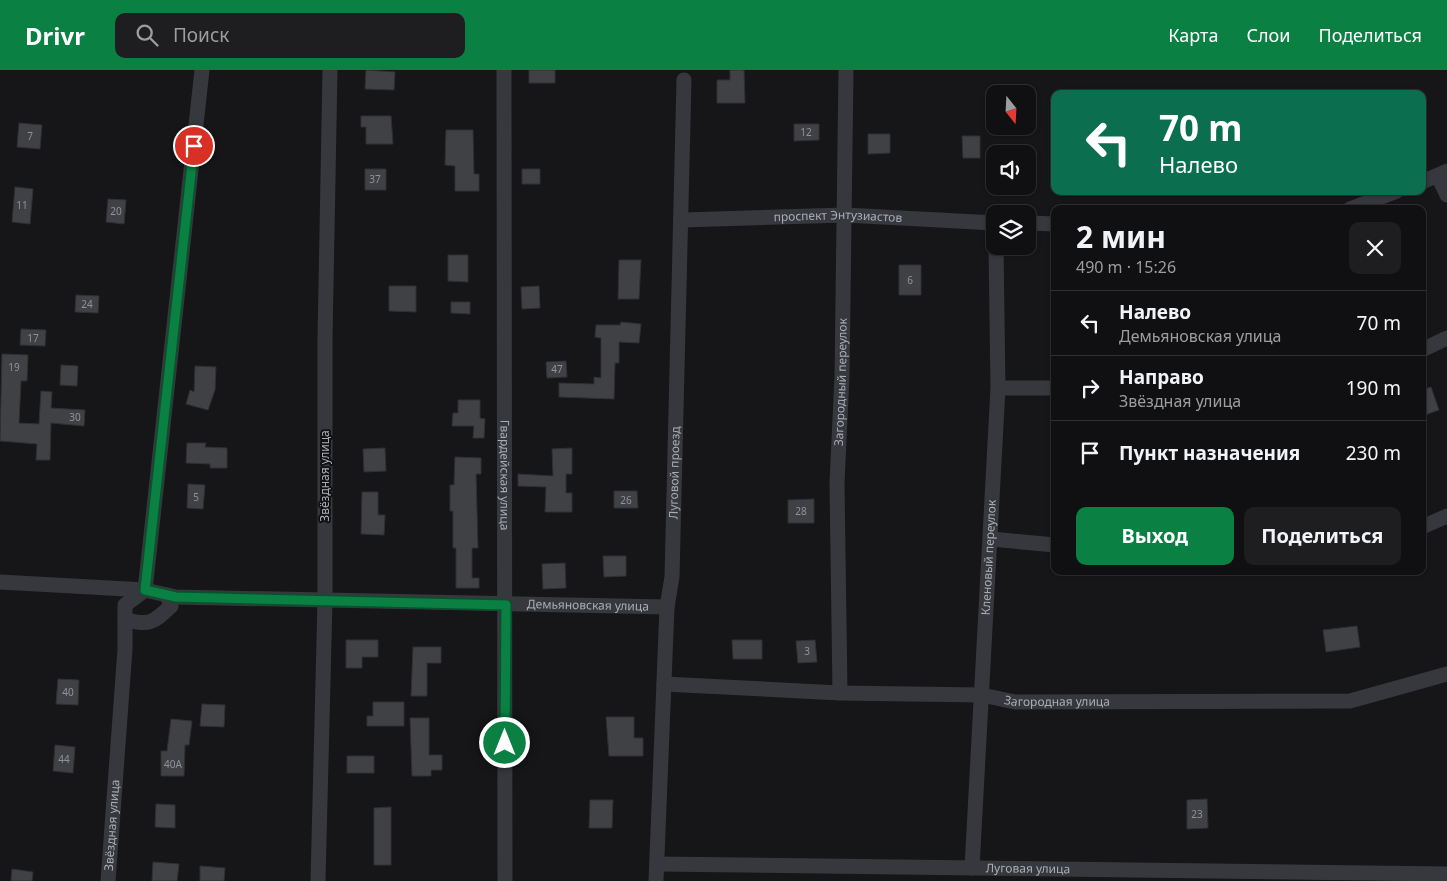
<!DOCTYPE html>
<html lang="ru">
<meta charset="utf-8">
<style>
:root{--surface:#101012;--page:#1e1e20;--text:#f1f3f6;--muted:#9c9d9f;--line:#303032;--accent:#0b8043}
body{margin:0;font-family:"Noto Sans",sans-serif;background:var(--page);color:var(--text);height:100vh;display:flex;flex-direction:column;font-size:19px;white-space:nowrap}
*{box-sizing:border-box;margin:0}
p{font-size:16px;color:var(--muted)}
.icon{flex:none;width:28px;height:28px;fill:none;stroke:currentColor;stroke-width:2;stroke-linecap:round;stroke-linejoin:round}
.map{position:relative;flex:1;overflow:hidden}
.panel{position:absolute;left:1051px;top:135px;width:375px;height:370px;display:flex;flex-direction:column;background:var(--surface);border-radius:10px;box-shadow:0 1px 4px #0004,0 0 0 1px var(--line)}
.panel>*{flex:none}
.hud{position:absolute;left:1051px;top:20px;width:375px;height:105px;border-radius:10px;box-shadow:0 1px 4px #0004,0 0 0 1px var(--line);background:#0b6e4f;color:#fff;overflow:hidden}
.needle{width:32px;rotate:162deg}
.fabs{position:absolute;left:986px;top:15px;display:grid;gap:10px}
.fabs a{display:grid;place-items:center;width:50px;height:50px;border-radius:10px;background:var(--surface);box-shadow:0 1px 4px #0004,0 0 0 1px var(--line);font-size:25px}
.pin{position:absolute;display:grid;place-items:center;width:42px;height:42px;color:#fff;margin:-21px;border:2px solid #fff;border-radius:50%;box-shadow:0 1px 5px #0007}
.me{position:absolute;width:55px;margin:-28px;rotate:0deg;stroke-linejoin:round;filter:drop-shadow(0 0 4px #0008)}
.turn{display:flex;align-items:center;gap:18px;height:105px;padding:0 25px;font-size:22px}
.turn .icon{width:65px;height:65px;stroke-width:2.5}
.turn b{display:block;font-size:35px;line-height:42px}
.round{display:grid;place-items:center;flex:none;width:52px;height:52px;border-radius:10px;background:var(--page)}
.headline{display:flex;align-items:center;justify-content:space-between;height:85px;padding:0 25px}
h1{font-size:30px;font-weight:700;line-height:38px}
.action{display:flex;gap:10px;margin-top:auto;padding:10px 25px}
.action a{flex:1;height:58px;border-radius:10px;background:var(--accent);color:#fff;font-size:20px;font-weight:700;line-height:58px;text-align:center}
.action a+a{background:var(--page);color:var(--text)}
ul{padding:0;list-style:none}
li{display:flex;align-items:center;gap:15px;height:65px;padding:0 25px;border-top:1px solid var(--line)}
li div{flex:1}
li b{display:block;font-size:19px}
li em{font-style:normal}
header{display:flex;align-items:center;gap:30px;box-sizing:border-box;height:70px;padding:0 25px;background:var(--accent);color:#fff}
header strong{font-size:24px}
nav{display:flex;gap:28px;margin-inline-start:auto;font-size:18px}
.search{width:350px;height:45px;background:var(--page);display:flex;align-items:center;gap:12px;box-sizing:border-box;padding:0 18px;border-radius:10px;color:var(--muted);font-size:19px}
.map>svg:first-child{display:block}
.building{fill:#404145;stroke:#303034}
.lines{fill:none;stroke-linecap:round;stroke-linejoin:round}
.minor{stroke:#37383d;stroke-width:15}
.route-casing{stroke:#07532c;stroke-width:12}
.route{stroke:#0b8043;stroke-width:9}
.labels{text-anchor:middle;stroke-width:4;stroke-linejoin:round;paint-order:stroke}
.number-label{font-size:10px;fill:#8e929b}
.street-label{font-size:12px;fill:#a8adb8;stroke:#111113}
</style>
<header>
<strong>Drivr</strong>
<div class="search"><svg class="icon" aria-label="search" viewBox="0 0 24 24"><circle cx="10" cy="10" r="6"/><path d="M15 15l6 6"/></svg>Поиск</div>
<nav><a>Карта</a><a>Слои</a><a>Поделиться</a></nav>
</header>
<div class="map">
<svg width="1447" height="811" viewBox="0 0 1447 811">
<rect width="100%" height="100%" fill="#161618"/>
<!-- building -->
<path class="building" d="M366,0L395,2L394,20L365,19Z
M529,0H555V13H529Z
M730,0H744L745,33H717V10H730Z
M361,46H391L393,74H366V57H361Z
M19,53L42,55L40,79L17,77Z
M794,54H819V70L794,71Z
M446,60H473L474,104H479V121H455V96L445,95Z
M868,64H890V83L868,84Z
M962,66H980V88H963Z
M365,99H386V120H365Z
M522,99H540V114H522Z
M15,117L33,119L30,154L12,152Z
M108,129L126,130L124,154L106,152Z
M448,185H468V212L448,211Z
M619,190H641L639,229H618Z
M899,195H921V225H899Z
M389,216H416V242L389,241Z
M539,216L540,238L522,239L521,217Z
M76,225L99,226L98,243L75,242Z
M451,232H470V244L451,243Z
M621,252L641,254L639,273L619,272V293H615L614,329L559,327V313L594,314V307L601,308V268L595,267L596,255H620Z
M21,259L46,260L45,276L20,275Z
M2,284L28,285L27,311H21L19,353L39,354L41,321L52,322L51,338L85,340L84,356L51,353L50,390H36L37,374L0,371Z
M566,291L567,307L547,308L546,292Z
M61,295L78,296L77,316L60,315Z
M195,296L216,297L215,320L208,340L186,334L190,320L194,322Z
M1431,317L1439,340L1422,346V320Z
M458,330H480V348L485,349L484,368H473L474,356H452L453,343H458Z
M187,373H206L205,377L227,378V398H210V394L186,393Z
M385,378L386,401L364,402L363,379Z
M572,378V404H566V423H572V442H545L546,417L518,416V404L553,406L552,379Z
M455,387L481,388V404H476L478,478H472V508H479V518H456V478H453V441H450V415H454Z
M188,414L205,415L203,439L187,438Z
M614,421H637L638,438H614Z
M362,422H378V445H385L384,465L361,464Z
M814,429V453H788V430Z
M603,486H626V506L604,507Z
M565,493L566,518L543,519L542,494Z
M1357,556L1360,577L1326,582L1323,560Z
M346,570H378V587H362V598H346Z
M732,570H762V589H733Z
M815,570L817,592L798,593L796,571Z
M413,577H441V593H427V626H411Z
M58,609L79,610L78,635L56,634Z
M373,632H404V656H367V646H373Z
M202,634L225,635L224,657L200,656Z
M606,647H634V668H643V686H609Z
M410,648H429V685H442V700H431V706H412Z
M171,649L192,651L189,675H185L184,706H161V681H167Z
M55,675L75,677L73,703L53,701Z
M347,686H374V703H347Z
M1207,729L1208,758L1187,759V730Z
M590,730H613L612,758H589Z
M156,734L175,735V758L155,757Z
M391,737V795H374V738Z
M153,792L179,794L177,811H152Z
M200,796L225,798L224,811H200Z
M12,799L33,802L32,811H11Z"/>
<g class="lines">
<!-- minor -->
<g class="minor">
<path id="s1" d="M504,0L505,811"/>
<path d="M1438,106L1447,125"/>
<path d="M1422,112L1447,101"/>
<path d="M1350,139L1397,121"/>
<path id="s2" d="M682,150L845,145L995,153"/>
<path d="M1028,153L1055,154"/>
<path d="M1422,280L1447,268"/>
<path d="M998,318H1055"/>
<path d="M1422,457L1447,446"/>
<path d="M991,469L1055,475"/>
<path id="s3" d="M0,512L145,520L176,527L667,537"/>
<path d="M125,550C150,555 152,554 171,536L167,525"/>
<path id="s4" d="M664,614L840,623L982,625L1015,632L1350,631L1447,604"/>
<path id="s5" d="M840,623L837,413L842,306L846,0"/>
<path id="s6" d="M657,794L1447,804"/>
<path id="s7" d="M972,798L998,318L996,176"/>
<path id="s8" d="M108,811L125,579V535L145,520L202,0"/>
<path d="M318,811L325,531V269L330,0"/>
<path id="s9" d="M656,811L667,537L672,507L684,10"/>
</g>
</g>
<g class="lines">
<defs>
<path id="route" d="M194,76L145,520L176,527L506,535L505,673"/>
</defs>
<!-- route casing -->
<use href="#route" class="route-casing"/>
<!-- route -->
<use href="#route" class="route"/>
</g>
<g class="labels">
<!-- number labels -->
<g class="number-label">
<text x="806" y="66">12</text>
<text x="30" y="70">7</text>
<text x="375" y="113">37</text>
<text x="22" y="139">11</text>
<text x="116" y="145">20</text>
<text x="910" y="214">6</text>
<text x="87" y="238">24</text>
<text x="33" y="272">17</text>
<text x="14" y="301">19</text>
<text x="557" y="303">47</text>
<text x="75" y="351">30</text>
<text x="196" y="431">5</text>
<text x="626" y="434">26</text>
<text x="801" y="445">28</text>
<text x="807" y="585">3</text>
<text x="68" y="626">40</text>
<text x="64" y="693">44</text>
<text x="173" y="698">40А</text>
<text x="1197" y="748">23</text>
</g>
<!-- street labels -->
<g class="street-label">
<text dy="4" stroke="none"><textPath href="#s2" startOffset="156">проспект Энтузиастов</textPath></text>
<text dy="4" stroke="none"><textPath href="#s5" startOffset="311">Загородный переулок</textPath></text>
<text dy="4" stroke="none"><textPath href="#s9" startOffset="409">Луговой проезд</textPath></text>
<text dy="4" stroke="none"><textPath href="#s1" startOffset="405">Гвардейская улица</textPath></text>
<text transform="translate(325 406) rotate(-90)" y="4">Звёздная улица</text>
<text dy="4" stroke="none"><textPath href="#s7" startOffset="311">Кленовый переулок</textPath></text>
<text dy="4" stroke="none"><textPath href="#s3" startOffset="589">Демьяновская улица</textPath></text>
<text dy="4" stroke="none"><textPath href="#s4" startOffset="394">Загородная улица</textPath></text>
<text dy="4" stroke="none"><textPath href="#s8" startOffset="56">Звёздная улица</textPath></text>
<text dy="4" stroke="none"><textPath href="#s6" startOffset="371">Луговая улица</textPath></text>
</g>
</g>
</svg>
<div class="fabs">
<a><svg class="needle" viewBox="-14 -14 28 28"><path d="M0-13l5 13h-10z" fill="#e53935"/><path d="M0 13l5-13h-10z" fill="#9c9d9f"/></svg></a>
<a><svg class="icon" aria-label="sound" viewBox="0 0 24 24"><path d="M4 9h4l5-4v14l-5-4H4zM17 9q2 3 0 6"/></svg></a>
<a><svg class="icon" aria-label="layers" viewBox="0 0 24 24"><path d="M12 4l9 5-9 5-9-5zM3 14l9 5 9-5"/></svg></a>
</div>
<div class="pin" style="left:194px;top:76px;background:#d93025"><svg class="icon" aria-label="arrive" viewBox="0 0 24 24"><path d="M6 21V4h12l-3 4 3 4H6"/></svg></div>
<svg class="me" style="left:505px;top:673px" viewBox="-20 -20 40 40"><circle r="17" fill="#0b8043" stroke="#fff" stroke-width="3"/><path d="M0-11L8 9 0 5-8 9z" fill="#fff"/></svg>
<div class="hud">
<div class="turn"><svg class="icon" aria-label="left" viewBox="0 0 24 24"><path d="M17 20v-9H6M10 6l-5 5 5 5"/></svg><div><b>70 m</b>Налево</div></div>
</div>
<section class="panel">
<div class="headline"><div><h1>2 мин</h1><p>490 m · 15:26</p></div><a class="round"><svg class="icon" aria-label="close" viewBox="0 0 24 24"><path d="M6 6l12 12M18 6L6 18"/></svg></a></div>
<ul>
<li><svg class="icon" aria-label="left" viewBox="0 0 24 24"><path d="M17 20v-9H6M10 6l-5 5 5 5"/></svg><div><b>Налево</b><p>Демьяновская улица</p></div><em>70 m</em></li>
<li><svg class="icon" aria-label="right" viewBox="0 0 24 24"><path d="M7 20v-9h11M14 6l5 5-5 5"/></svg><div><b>Направо</b><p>Звёздная улица</p></div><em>190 m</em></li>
<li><svg class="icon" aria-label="arrive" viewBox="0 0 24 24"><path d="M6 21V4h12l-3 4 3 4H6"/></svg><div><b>Пункт назначения</b></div><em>230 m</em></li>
</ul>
<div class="action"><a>Выход</a><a>Поделиться</a></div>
</section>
</div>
